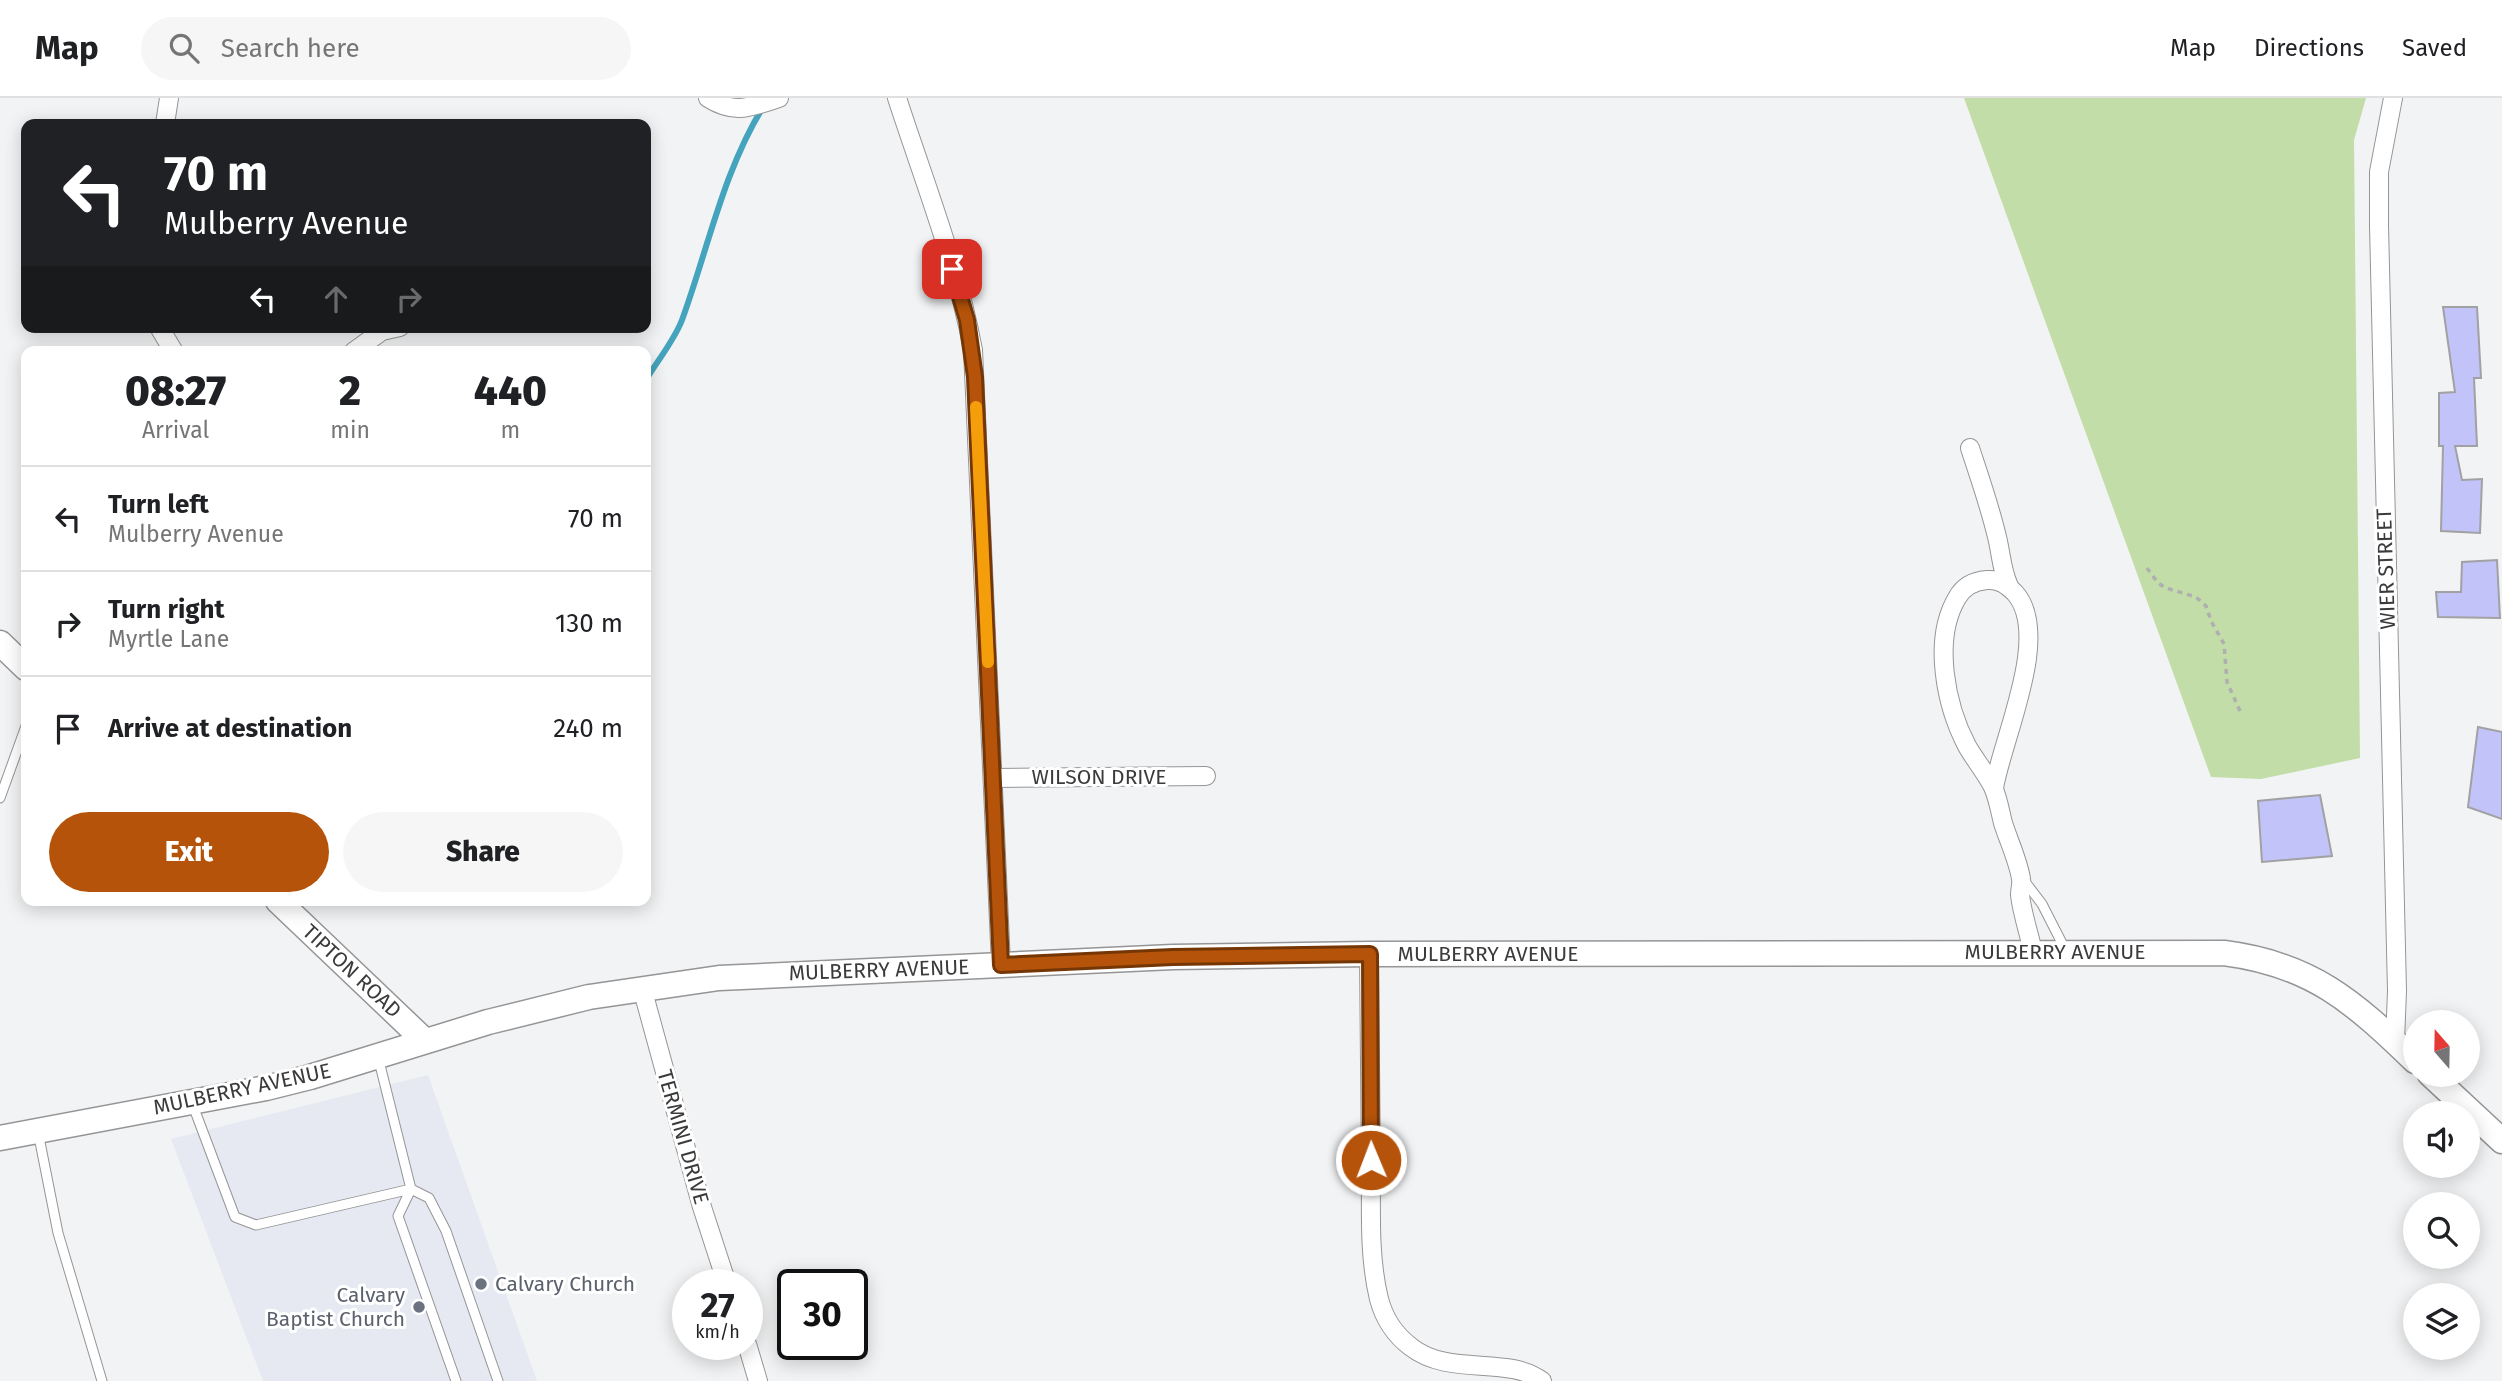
<!DOCTYPE html>
<style>
:root{--surface:#fff;--page:#f6f6f6;--text:#202124;--muted:#757577;--line:#e0e0e0;--accent:#b45309}
body{margin:0;font-family:"Fira Sans",sans-serif;background:var(--page);color:var(--text);height:100vh;display:flex;flex-direction:column;font-size:26px;white-space:nowrap}
*{box-sizing:border-box;margin:0}
p{font-size:23px;color:var(--muted)}
.icon{flex:none;width:38px;height:38px;fill:none;stroke:currentColor;stroke-width:2;stroke-linecap:round;stroke-linejoin:round}
.map{position:relative;flex:1;overflow:hidden}
.drawer{position:absolute;left:21px;top:248px;width:630px;height:560px;display:flex;flex-direction:column;background:var(--surface);border-radius:14px;box-shadow:0 4px 18px #0003}
.drawer>*{flex:none}
.banner{position:absolute;left:21px;top:21px;width:630px;height:214px;border-radius:14px;box-shadow:0 4px 18px #0003;background:#202124;color:#fff;overflow:hidden}
.needle{width:46px;rotate:340deg}
.controls{position:absolute;left:2403px;top:912px;display:grid;gap:14px}
.controls a{display:grid;place-items:center;width:77px;height:77px;border-radius:50%;background:var(--surface);box-shadow:0 4px 18px #0003;font-size:35px}
.speed{position:absolute;left:672px;top:1171px;display:flex;gap:14px;font-size:35px;font-weight:700;text-align:center}
.speed>*{display:grid;place-content:center;width:91px;height:91px;border-radius:50%;background:var(--surface);box-shadow:0 4px 18px #0003;line-height:1}
.speed small{font-size:18px;font-weight:400}
.speed .limit{border:4px solid #111;border-radius:10px;background:#fff;color:#111}
.pin{position:absolute;display:grid;place-items:center;width:60px;height:60px;color:#fff;margin:-30px;border-radius:14px;box-shadow:0 4px 10px #0006}
.me{position:absolute;width:77px;margin:-38px;rotate:359deg;stroke-linejoin:round;filter:drop-shadow(0 0 5px #0008)}
.turn{display:flex;align-items:center;gap:24px;height:147px;padding:0 28px;font-size:32px}
.turn .icon{width:91px;height:91px;stroke-width:2.5}
.turn b{display:block;font-size:49px;line-height:60px}
.lanes{display:flex;align-items:center;height:66px;padding:0 28px;background:#0003;justify-content:center;gap:35px;direction:ltr}
.lanes .off{opacity:.35}
.eta{display:flex;justify-content:space-evenly;align-items:center;height:119px;text-align:center}
.eta b{font-size:42px;font-weight:800;line-height:49px}
.action{display:flex;gap:14px;margin-top:auto;padding:14px 28px}
.action a{flex:1;height:80px;border-radius:42px;background:var(--accent);color:#fff;font-size:28px;font-weight:800;line-height:80px;text-align:center}
.action a+a{background:var(--page);color:var(--text)}
ul{padding:0;list-style:none}
li{display:flex;align-items:center;gap:21px;height:105px;padding:0 28px;border-top:2px solid var(--line)}
li div{flex:1}
li b{display:block;font-size:26px}
li em{font-style:normal}
header{display:flex;align-items:center;gap:42px;box-sizing:border-box;height:98px;padding:0 35px;background:var(--surface);border-bottom:2px solid var(--line)}
header strong{font-size:33px}
nav{display:flex;gap:38px;margin-inline-start:auto;font-size:24px}
.search{width:490px;height:63px;background:var(--page);display:flex;align-items:center;gap:18px;box-sizing:border-box;padding:0 24px;border-radius:38px;color:var(--muted);font-size:26px}
.map>svg:first-child{display:block}
.built{fill:#e6e9f2}
.green{fill:#c2dda7}
.lines{fill:none;stroke-linecap:round;stroke-linejoin:round}
.stream{stroke:#45a4bd;stroke-width:6}
.building{fill:#c2c4f9;stroke:#a1a1a3;stroke-width:2}
.lane-casing{stroke:#959597;stroke-width:11}
.street-casing{stroke:#959597;stroke-width:20}
.secondary-casing{stroke:#959597;stroke-width:27}
.path{stroke:#aeafb0;stroke-width:3.5;stroke-dasharray:5 5;stroke-linecap:butt}
.lane{stroke:#fff;stroke-width:9}
.street{stroke:#fff;stroke-width:18}
.secondary{stroke:#fff;stroke-width:24}
.route-casing{stroke:#753606;stroke-width:18}
.route{stroke:#b45309;stroke-width:12}
.slow{stroke:#f59e0b;stroke-width:12}
.worship-dot{fill:#6b7280;stroke:#fff;stroke-width:2.5}
.labels{text-anchor:middle;stroke-width:6;stroke-linejoin:round;paint-order:stroke}
.street-label{font-size:21px;fill:#3b3b3c;stroke:#fff}
.worship-label{font-size:21px;fill:#5b616d;stroke:#fff;text-anchor:start}
</style>
<header>
<strong>Map</strong>
<div class="search"><svg class="icon" aria-label="search" viewBox="0 0 24 24"><circle cx="10" cy="10" r="6"/><path d="M15 15l6 6"/></svg>Search here</div>
<nav><a>Map</a><a>Directions</a><a>Saved</a></nav>
</header>
<div class="map">
<svg width="2502" height="1283" viewBox="0 0 2502 1283">
<rect width="100%" height="100%" fill="#f2f3f4"/>
<!-- built -->
<path class="built" d="M428,977L537,1283H263L171,1041Z"/>
<!-- green -->
<path class="green" d="M1964,0H2366L2354,42L2360,660L2261,681L2211,679Z"/>
<g class="lines">
<!-- stream -->
<path class="stream" d="M646,282C657,263 674,243 682,222C708,151 723,74 763,9"/>
</g>
<!-- building -->
<path class="building" d="M2443,209H2477L2481,280H2474L2477,348H2455L2462,382L2482,381L2480,435L2441,433L2443,348H2439V295L2455,294Z
M2497,462L2500,520L2438,519L2436,494H2461L2462,464Z
M2478,629L2502,634V721L2468,709Z
M2320,697L2332,758L2262,764L2258,703Z"/>
<g class="lines">
<defs>
<path id="lane" d="M0,700L26,628
M2023,781L2042,806L2066,853
M378,959L411,1091L398,1118L456,1283
M192,1005L235,1119L256,1127L411,1091L429,1100L446,1133L498,1283
M38,1034L58,1135L102,1283"/>
<path id="street" d="M708,0C735,17 750,9 779,0
M897,0C924,83 957,166 973,252L1001,867
M2393,0L2379,74V127L2397,893L2395,944
M165,26L169,0
M159,229L174,254
M353,254L382,233L400,229
M1970,350C1979,378 1989,406 1996,435C2001,452 2001,472 2009,488
M993,680L1206,678
M1994,690C2002,641 2052,537 2015,495C2007,487 1999,481 1987,482C1974,483 1963,489 1957,500C1932,542 1946,608 1967,648C1975,662 1986,675 1993,689C1998,700 2000,713 2003,725C2008,741 2019,765 2021,781C2022,786 2020,791 2020,797C2022,815 2029,835 2033,854
M1369,856C1370,929 1370,1002 1371,1074C1371,1116 1369,1160 1379,1201C1384,1220 1395,1237 1411,1249C1449,1279 1508,1257 1542,1283
M642,890L702,1109L727,1186
M747,1246L758,1283"/>
<path id="secondary" d="M0,545L26,570
M278,803L425,943
M2430,976L2502,1043
M0,1040L266,990L310,979L488,924L589,899L719,880L1173,859L1369,856L2224,855C2311,866 2353,903 2415,963"/>
</defs>
<!-- lane casing -->
<use href="#lane" class="lane-casing"/>
<!-- street casing -->
<use href="#street" class="street-casing"/>
<!-- secondary casing -->
<use href="#secondary" class="secondary-casing"/>
<!-- path -->
<path class="path" d="M2147,470L2158,485L2166,490L2196,499L2206,508L2211,523L2224,546L2227,584L2240,613"/>
<!-- lane -->
<use href="#lane" class="lane"/>
<!-- street -->
<use href="#street" class="street"/>
<!-- secondary -->
<use href="#secondary" class="secondary"/>
</g>
<g class="lines">
<defs>
<path id="route" d="M952,171L967,222L975,279L1001,867L1173,859L1370,856L1371,1062"/>
</defs>
<!-- route casing -->
<use href="#route" class="route-casing"/>
<!-- route -->
<use href="#route" class="route"/>
<!-- slow -->
<path class="slow" d="M976,309L988,564"/>
</g>
<!-- markers -->
<g class="worship-dot">
<circle cx="481" cy="1186" r="7"/>
<circle cx="419" cy="1209" r="7"/>
</g>
<g class="labels">
<!-- street labels -->
<g class="street-label">
<text transform="translate(2386 471) rotate(-92)" y="7">WIER STREET</text>
<text x="1099" y="686">WILSON DRIVE</text>
<text x="2055" y="861">MULBERRY AVENUE</text>
<text x="1488" y="863">MULBERRY AVENUE</text>
<text transform="translate(879 872) rotate(-2)" y="7">MULBERRY AVENUE</text>
<text transform="translate(352 873) rotate(43)" y="7">TIPTON ROAD</text>
<text transform="translate(242 991) rotate(-12)" y="7">MULBERRY AVENUE</text>
<text transform="translate(683 1039) rotate(74)" y="7">TERMINI DRIVE</text>
</g>
<!-- worship labels -->
<g class="worship-label">
<text x="495" y="1193">Calvary Church</text>
<text x="405" y="1204" text-anchor="end">Calvary<tspan x="405" dy="24">Baptist Church</tspan></text>
</g>
</g>
</svg>
<div class="controls">
<a><svg class="needle" viewBox="-14 -14 28 28"><path d="M0-13l5 13h-10z" fill="#e53935"/><path d="M0 13l5-13h-10z" fill="#757577"/></svg></a>
<a><svg class="icon" aria-label="sound" viewBox="0 0 24 24"><path d="M4 9h4l5-4v14l-5-4H4zM17 9q2 3 0 6"/></svg></a>
<a><svg class="icon" aria-label="search" viewBox="0 0 24 24"><circle cx="10" cy="10" r="6"/><path d="M15 15l6 6"/></svg></a>
<a><svg class="icon" aria-label="layers" viewBox="0 0 24 24"><path d="M12 4l9 5-9 5-9-5zM3 14l9 5 9-5"/></svg></a>
</div>
<div class="speed"><div>27<small>km/h</small></div><div class="limit">30</div></div>
<div class="pin" style="left:952px;top:171px;background:#d93025"><svg class="icon" aria-label="arrive" viewBox="0 0 24 24"><path d="M6 21V4h12l-3 4 3 4H6"/></svg></div>
<svg class="me" style="left:1371px;top:1062px" viewBox="-20 -20 40 40"><circle r="17" fill="#b45309" stroke="#fff" stroke-width="3"/><path d="M0-11L8 9 0 5-8 9z" fill="#fff"/></svg>
<div class="banner">
<div class="turn"><svg class="icon" aria-label="left" viewBox="0 0 24 24"><path d="M17 20v-9H6M10 6l-5 5 5 5"/></svg><div><b>70 m</b>Mulberry Avenue</div></div>
<div class="lanes"><svg class="icon" aria-label="left" viewBox="0 0 24 24"><path d="M17 20v-9H6M10 6l-5 5 5 5"/></svg><svg class="icon off" aria-label="ahead" viewBox="0 0 24 24"><path d="M12 20V5M6 11l6-6 6 6"/></svg><svg class="icon off" aria-label="right" viewBox="0 0 24 24"><path d="M7 20v-9h11M14 6l5 5-5 5"/></svg></div>
</div>
<section class="drawer">
<div class="eta">
<div><b>08:27</b><p>Arrival</p></div>
<div><b>2</b><p>min</p></div>
<div><b>440</b><p>m</p></div>
</div>
<ul>
<li><svg class="icon" aria-label="left" viewBox="0 0 24 24"><path d="M17 20v-9H6M10 6l-5 5 5 5"/></svg><div><b>Turn left</b><p>Mulberry Avenue</p></div><em>70 m</em></li>
<li><svg class="icon" aria-label="right" viewBox="0 0 24 24"><path d="M7 20v-9h11M14 6l5 5-5 5"/></svg><div><b>Turn right</b><p>Myrtle Lane</p></div><em>130 m</em></li>
<li><svg class="icon" aria-label="arrive" viewBox="0 0 24 24"><path d="M6 21V4h12l-3 4 3 4H6"/></svg><div><b>Arrive at destination</b></div><em>240 m</em></li>
</ul>
<div class="action"><a>Exit</a><a>Share</a></div>
</section>
</div>
